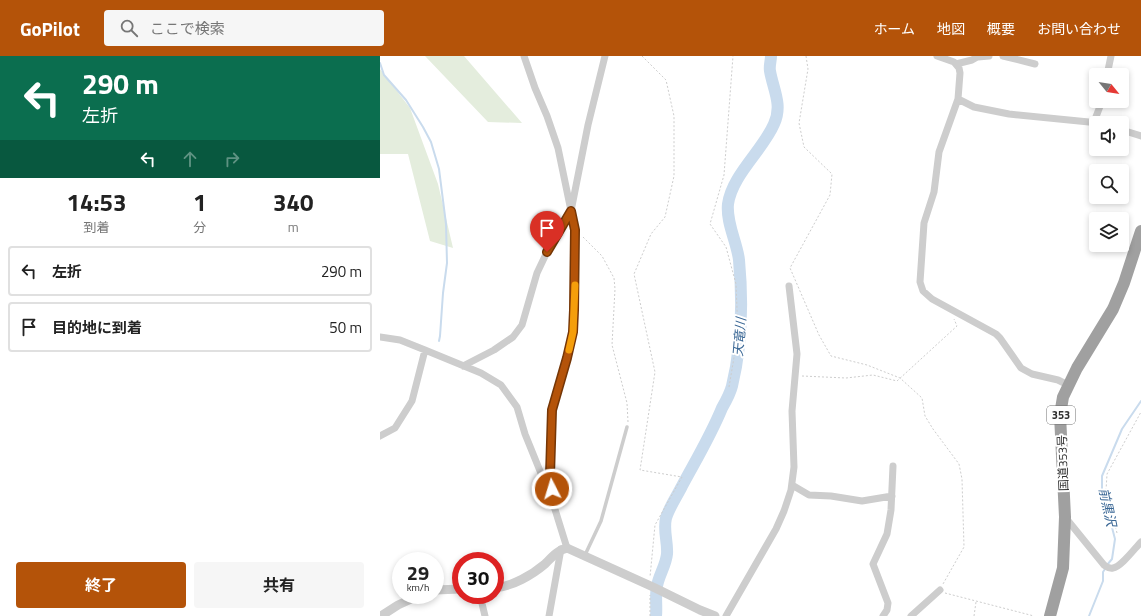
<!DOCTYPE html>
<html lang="ja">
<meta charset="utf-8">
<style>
:root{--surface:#fff;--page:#f6f6f6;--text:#222;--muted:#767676;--line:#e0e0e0;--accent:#b45309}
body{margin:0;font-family:"Titillium Web","Noto Sans JP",sans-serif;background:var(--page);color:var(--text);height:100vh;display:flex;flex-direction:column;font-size:15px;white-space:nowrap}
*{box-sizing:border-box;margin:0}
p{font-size:13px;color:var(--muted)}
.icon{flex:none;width:22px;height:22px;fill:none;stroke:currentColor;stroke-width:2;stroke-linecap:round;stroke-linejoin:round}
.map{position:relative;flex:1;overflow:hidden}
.side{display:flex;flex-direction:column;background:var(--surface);width:380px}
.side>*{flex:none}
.guide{background:#0b6e4f;color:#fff;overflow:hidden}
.needle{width:26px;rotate:120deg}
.fabs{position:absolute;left:709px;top:12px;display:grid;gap:8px}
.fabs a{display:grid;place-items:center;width:40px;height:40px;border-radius:4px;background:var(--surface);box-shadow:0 2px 6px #0003;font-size:20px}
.speed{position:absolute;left:12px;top:496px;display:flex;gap:8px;font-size:20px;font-weight:700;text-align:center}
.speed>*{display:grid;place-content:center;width:52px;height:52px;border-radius:50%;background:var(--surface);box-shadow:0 2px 6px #0003;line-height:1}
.speed small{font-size:10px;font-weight:400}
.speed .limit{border:6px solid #d22;background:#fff;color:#111}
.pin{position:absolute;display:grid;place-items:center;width:34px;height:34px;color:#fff;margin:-41px -17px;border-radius:50% 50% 50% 0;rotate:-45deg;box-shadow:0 0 4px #0007}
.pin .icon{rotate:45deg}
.me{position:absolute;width:44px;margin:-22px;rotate:355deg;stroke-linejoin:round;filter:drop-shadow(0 0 3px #0008)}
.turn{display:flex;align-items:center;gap:14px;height:84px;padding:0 16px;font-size:18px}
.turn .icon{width:52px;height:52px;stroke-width:2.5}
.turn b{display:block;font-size:28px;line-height:34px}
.lanes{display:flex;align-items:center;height:38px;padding:0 16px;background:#0003;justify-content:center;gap:20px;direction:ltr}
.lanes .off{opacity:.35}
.eta{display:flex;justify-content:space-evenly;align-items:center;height:68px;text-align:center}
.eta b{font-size:24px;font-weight:700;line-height:28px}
.action{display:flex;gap:8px;margin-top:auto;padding:8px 16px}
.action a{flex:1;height:46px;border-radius:4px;background:var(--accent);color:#fff;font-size:16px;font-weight:700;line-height:46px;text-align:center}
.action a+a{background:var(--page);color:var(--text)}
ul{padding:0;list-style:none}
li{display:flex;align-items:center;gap:12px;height:50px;margin:0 8px 6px;padding:0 8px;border:2px solid var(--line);border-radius:4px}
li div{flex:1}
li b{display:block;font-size:15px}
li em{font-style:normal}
header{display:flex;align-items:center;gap:24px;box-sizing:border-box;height:56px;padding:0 20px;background:var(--accent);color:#fff}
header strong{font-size:19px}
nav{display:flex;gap:22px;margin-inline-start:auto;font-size:14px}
.search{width:280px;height:36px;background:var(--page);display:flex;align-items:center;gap:10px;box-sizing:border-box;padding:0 14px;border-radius:4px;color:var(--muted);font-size:15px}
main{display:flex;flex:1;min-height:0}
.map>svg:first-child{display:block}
.green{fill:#e4eddd}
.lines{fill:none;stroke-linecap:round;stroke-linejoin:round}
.stream{stroke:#c9dbed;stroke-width:2}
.river{stroke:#c9dbed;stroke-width:12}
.path{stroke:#cdcdcd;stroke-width:1;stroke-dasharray:2 2;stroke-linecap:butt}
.service{stroke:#cdcdcd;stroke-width:3.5}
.minor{stroke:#cdcdcd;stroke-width:7}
.tertiary{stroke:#cdcdcd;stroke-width:9}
.trunk{stroke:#a0a0a0;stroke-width:12}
.route-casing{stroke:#753606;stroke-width:10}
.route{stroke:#b45309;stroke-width:7}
.slow{stroke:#f59e0b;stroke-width:7}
.labels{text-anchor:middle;stroke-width:4;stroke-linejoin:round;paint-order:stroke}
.shield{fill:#fff;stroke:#6e6e6e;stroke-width:1}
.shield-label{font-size:11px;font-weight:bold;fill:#303030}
.street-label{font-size:12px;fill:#303030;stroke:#fff}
.water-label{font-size:13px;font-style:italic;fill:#3a6795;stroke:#fff}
</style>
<header>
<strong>GoPilot</strong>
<div class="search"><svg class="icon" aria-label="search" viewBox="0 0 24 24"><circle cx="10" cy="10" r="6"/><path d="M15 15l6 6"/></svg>ここで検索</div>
<nav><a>ホーム</a><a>地図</a><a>概要</a><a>お問い合わせ</a></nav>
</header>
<main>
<section class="side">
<div class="guide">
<div class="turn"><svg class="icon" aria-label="left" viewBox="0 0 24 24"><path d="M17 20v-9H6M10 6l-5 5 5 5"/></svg><div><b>290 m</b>左折</div></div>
<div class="lanes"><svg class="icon" aria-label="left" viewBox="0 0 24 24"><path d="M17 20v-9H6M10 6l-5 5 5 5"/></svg><svg class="icon off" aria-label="ahead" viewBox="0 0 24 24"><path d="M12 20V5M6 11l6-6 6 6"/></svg><svg class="icon off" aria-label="right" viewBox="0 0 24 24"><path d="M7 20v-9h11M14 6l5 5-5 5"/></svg></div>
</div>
<div class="eta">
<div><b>14:53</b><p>到着</p></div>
<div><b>1</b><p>分</p></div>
<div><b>340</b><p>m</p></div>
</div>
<ul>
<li><svg class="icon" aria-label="left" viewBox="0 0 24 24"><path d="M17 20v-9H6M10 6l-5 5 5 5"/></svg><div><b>左折</b></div><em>290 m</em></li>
<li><svg class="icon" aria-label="arrive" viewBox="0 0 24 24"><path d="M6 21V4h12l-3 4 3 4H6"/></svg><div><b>目的地に到着</b></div><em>50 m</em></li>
</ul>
<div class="action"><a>終了</a><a>共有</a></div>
</section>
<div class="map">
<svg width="761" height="560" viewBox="0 0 761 560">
<rect width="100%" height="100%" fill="#fff"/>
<!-- green -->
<path class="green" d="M45,0H84L142,67L108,66Z
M0,13L30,52L58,128L73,192L50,185L28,98H0Z"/>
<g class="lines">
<!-- stream -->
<path class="stream" d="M0,7L4,19L26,44L43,71L51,86L59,113L66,168L67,207L63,237L60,280L59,285
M727,509L732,503L735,483L722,433V420L742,373L761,345
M709,560L723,525V516L725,513"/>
<!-- river -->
<path class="river" d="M276,560C277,550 275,539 277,530C279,519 286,509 287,498C288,486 283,475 286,462C289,452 297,440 302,430C316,404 331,379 342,352C346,345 350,338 352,330C362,289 363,247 359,204C357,186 346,167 348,148C352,119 383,94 394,68C403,49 393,33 390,15C389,10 391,5 391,0"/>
<!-- path -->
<path class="path" d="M262,0L286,24L294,60V120L285,161L271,178L254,218L275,316L260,414L302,421L275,469L270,521
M426,0L428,13L419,67L424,91L452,118L450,139L410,212L439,279L451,300L487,309L520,322L542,342L545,360L553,373L579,408L582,423L584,491L563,528
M203,181L222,200L234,222L235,233L232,289L247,347L248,366
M422,320L466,322L493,319L517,325L577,270L574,263
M349,331L358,278L356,228L346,191L330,168L344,119L353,0
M737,477L726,435L727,418L761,356
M565,537L654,560
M270,560V539
M594,560L596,546"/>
<!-- service -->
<path class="service" d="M205,499L221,465L247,371"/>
<!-- minor -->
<path class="minor" d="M144,0L155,32L167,60L178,92L195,174L194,254L193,276L187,301L172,354L170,419L173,447
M557,0L574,6L579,12L580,17L578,43L559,96L554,136L544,167L540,226L543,235L552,243L616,278L620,282L641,312L652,318L678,324L688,329
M623,0L655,8
M598,1L609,0
M576,8L592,4L599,0
M727,19L731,0
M578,43L594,51L629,58L719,67
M714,66L722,45
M742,74L761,80
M0,281L20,284L45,294L101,317L121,329L137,351L145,378L173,447L187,492
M83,310L114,294L133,281L142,269L157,217L167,196L191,155L208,69L225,0
M0,380L15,372L32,345L45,294
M412,429L429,439L451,440L482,445L512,440
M685,461L724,509C727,511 729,513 733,512C741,511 755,492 761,486
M100,539L105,560
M169,560L181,493
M346,560L396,473L404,455L411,434L414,411L412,355L417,298L409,230
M503,560L507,554L508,547L493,508L507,478L511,454L513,410
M531,560L560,534"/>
<!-- tertiary -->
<path class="tertiary" d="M115,532C133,530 152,519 165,508C172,501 178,494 187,492L273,531L320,554L335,560
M55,534L81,533
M1,560L18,549L40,539"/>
<!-- trunk -->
<path class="trunk" d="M670,560L683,512L685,461L680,359L683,341L697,312L733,253L744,227L761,175"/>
</g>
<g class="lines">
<defs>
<path id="route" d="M167,196L191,155L195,174L194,254L193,276L187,302L172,354L170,419L172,433"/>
</defs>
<!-- route casing -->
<use href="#route" class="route-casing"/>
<!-- route -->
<use href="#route" class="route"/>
<!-- slow -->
<path class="slow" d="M189,294L193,276L195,229"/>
</g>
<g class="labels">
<!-- shield labels -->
<rect class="shield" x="667" y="350" width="28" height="18" rx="3"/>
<g class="shield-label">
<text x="681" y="363">353</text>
</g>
<!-- street labels -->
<g class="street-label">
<text transform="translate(683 407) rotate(-92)" y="4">国道353号</text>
</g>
<!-- water labels -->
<g class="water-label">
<text transform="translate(359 281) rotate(-85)" y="5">天竜川</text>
<text transform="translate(728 451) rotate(78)" y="5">前黒沢</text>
</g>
</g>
</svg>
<div class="fabs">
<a><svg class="needle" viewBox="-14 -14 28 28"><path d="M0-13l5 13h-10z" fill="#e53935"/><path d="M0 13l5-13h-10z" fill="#767676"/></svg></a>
<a><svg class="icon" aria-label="sound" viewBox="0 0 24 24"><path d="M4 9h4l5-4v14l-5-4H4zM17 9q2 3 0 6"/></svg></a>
<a><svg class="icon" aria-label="search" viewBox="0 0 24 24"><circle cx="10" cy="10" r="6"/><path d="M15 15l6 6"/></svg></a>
<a><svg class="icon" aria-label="layers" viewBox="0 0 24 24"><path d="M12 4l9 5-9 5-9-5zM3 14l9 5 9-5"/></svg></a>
</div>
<div class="speed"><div>29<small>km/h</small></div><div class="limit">30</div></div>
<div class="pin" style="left:167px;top:196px;background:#d93025"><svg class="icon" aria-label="arrive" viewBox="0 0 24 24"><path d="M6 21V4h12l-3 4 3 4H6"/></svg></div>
<svg class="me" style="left:172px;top:433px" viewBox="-20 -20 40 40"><circle r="17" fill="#b45309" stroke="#fff" stroke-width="3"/><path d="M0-11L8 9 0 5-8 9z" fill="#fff"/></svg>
</div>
</main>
